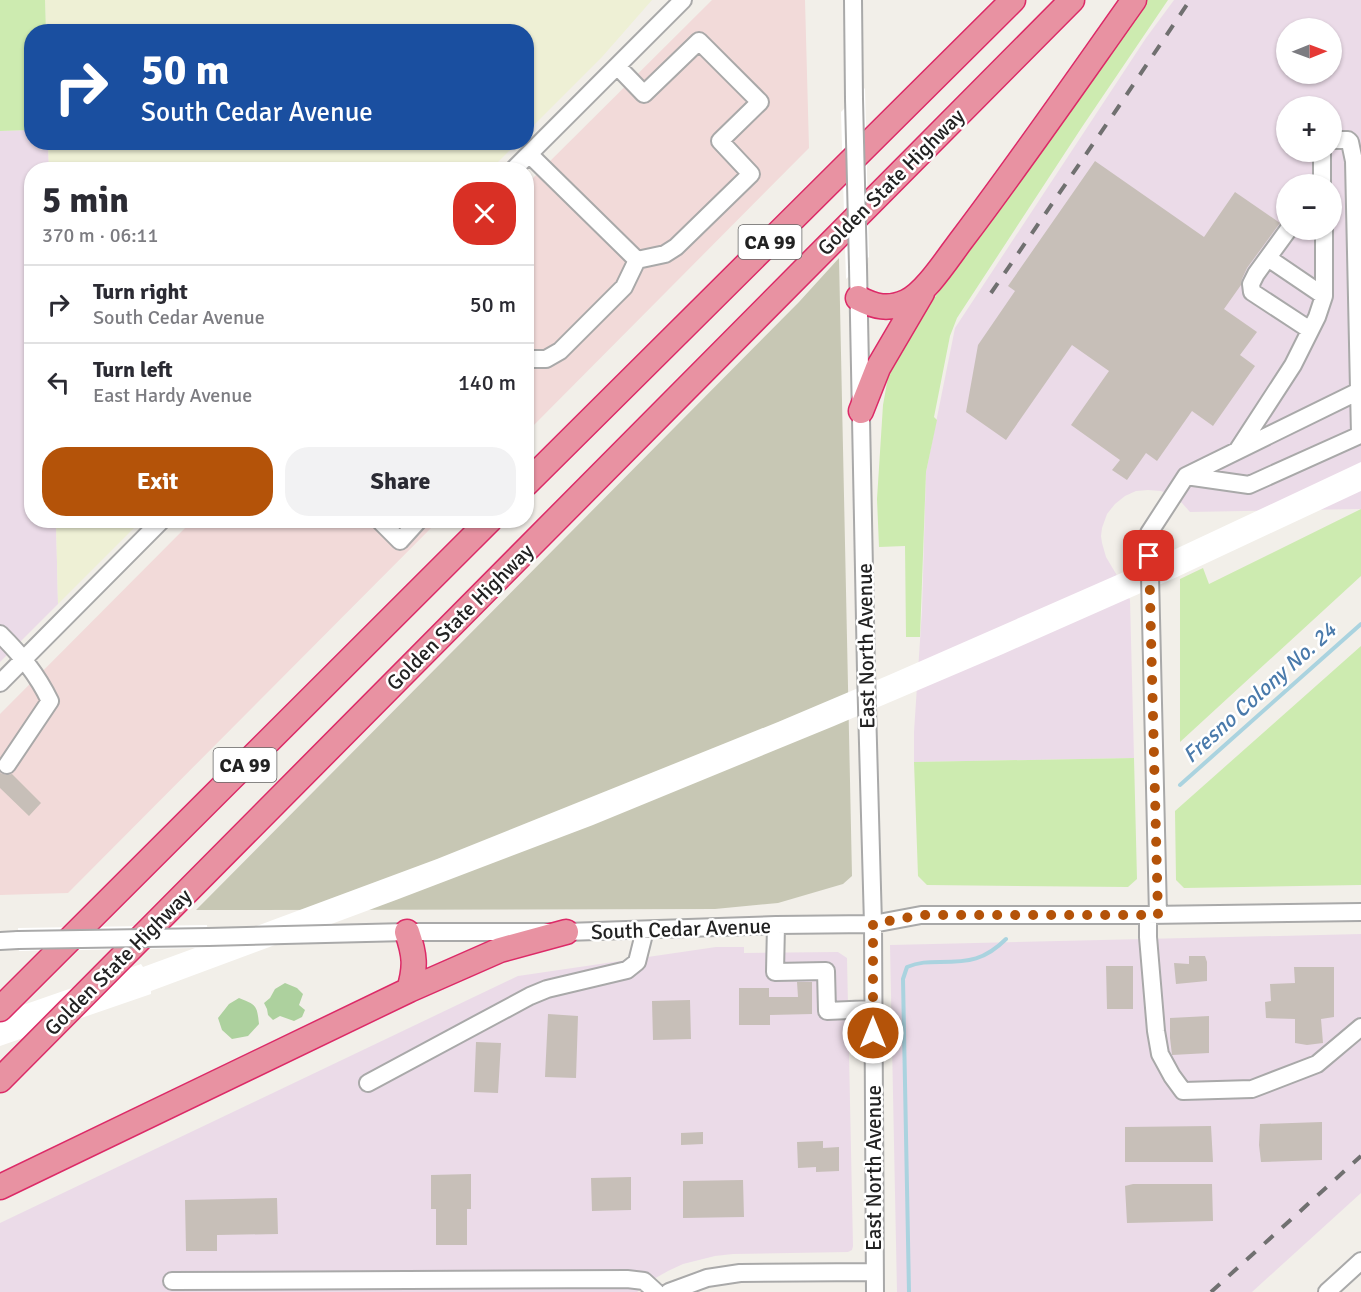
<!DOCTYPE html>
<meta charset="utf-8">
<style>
:root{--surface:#fff;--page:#f2f2f3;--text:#2b2b33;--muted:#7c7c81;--line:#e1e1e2;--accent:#b45309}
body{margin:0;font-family:Signika,sans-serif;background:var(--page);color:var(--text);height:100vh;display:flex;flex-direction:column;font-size:22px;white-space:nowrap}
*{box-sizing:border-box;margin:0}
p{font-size:20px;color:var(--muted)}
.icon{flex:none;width:33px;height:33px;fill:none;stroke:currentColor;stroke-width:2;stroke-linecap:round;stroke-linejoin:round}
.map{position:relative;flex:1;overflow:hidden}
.sheet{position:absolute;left:24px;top:162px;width:510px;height:366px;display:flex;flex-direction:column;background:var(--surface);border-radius:24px;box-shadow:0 2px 4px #0004}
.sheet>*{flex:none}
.banner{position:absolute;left:24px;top:24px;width:510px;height:126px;border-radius:24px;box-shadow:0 2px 4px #0004;background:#1a4fa0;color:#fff;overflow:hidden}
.needle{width:39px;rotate:89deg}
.buttons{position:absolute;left:1276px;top:18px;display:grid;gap:12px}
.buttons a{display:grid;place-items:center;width:66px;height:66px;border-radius:50%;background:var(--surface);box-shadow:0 2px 4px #0004;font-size:30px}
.pin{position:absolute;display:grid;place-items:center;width:51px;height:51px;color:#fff;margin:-26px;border-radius:12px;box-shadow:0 3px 9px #0006}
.me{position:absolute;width:66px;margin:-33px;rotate:0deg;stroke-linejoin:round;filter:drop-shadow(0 0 4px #0008)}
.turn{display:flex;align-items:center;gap:21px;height:126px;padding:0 18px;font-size:27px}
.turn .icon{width:78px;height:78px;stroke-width:2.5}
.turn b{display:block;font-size:42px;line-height:51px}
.round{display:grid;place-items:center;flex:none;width:63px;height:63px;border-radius:24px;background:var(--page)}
.head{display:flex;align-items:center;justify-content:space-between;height:102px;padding:0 18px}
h1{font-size:36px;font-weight:700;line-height:45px}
.primary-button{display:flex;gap:12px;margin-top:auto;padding:12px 18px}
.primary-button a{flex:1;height:69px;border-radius:24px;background:var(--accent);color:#fff;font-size:24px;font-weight:700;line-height:69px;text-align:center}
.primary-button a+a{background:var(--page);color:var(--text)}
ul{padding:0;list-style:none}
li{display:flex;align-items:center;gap:18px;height:78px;padding:0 18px;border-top:2px solid var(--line)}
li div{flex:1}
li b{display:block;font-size:22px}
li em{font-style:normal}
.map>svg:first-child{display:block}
.commercial{fill:#f2dad9}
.industrial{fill:#ebdbe8;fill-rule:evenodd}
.construction{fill:#c7c7b4}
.farmland{fill:#eef0d5}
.grass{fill:#cdebb0}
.forest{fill:#add19e}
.pier{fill:#fff}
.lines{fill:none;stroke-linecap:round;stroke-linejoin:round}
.stream{stroke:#aad3df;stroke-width:4}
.building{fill:#c7bfb8}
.minor-casing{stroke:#a9a9a9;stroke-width:20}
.highway-casing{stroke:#dc2a67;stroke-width:27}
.minor{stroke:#fff;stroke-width:16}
.highway{stroke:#e892a2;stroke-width:24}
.rail{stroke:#707070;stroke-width:4;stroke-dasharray:12 12;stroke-linecap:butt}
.minor-bridge-casing{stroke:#a9a9a9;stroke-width:20;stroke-linecap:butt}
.minor-bridge{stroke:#fff;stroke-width:16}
.route{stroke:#b45309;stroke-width:10;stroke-dasharray:0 18}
.labels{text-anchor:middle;stroke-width:5;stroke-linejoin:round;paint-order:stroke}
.shield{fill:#fff;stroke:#646464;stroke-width:1.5}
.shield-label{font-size:20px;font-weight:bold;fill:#222}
.street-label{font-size:21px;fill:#222;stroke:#fff}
.water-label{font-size:22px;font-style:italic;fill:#4a7aab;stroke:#fff}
</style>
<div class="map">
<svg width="1361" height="1292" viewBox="0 0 1361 1292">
<rect width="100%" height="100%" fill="#f2efe9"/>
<!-- commercial -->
<path class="commercial" d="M712,0H805L809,148L527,432V184Z
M192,521H438L68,893L0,895V714Z"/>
<!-- industrial -->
<path class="industrial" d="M1174,0H1361V509L1190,512L1182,503L1172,496L1161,491L1148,490L1136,491L1125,496L1115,504L1107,514L1102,528L1101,536L1102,543L1106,557L1128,594L1130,600L1134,758L914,762V732L922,610L926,472L955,328L1146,38ZM1287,28H1332V74H1287ZM1287,106H1332V152H1287ZM1287,184H1332V230H1287Z
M31,130L32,142L48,143L49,169L32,170V520L56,521L58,604L0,662V131Z
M1361,934V1193L1252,1292H897L890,945Z
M716,947H744V953L838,952L847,958L853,1246L852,1250L848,1252L733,1254L715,1256L683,1264L668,1271L652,1280L637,1292H0V1223L518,976Z"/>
<!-- construction -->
<path class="construction" d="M839,258L852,876L843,884L778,903L715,909L196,910L799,302Z"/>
<!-- farmland -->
<path class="farmland" d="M45,0H652L602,57L527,132L526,32L46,31Z
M48,143V142L517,143L490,170L49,169Z
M56,521V520L141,521L58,604Z"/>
<!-- grass -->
<path class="grass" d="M0,0H45L46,31L32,32L31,130L0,131Z
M1145,0H1168L1082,127L957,318L950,336L934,417L937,420L926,472L920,637H906L905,546L879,547L877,499L883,405L888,377L897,355L921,317Z
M1361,509V576L1180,742V579L1203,568L1209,584Z
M1361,646V885L1184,888L1176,880L1175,811Z
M1134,758L1137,879L1128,887L927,885L918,876L914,762Z"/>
<!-- forest -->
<path class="forest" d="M285,983L297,988L303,994L299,1005L305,1010L302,1017L294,1021L280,1016L273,1020L268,1015L267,1009L264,1003L270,998L275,989Z
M239,998C257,1005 257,1006 259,1024L248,1036L232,1039L222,1030L218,1018L229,1004Z"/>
<!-- pier -->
<path class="pier" d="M865,88L869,257L846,279L841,112Z
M1361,462V491L1177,577L1003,654L834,726L593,825L396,900L151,991V994L0,1046V1013L141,964L143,967L195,948L19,951L18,928L207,925L208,944L437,859L778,722L889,675L1167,553Z"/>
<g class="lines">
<!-- stream -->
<path class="stream" d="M1180,785L1361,624
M909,1292L903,979L907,967C919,962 928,962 940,962C969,962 985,960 1006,939"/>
</g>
<!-- building -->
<path class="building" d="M1095,161L1204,237L1235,192L1280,223L1247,268L1242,279L1241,285L1224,309L1257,332L1240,355L1255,366L1213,426L1192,411L1157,461L1146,453L1127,480L1112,470L1120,460L1071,425L1109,371L1072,345L1006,440L966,412L978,345L1015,291L1008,286Z
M0,773L6,775L12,774L41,803L29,816L0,788Z
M1189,956H1205L1207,962V981L1176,984L1174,963L1189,964Z
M1106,966H1133V1009H1107Z
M1294,967H1334V1017L1321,1019L1323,1043L1307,1045L1295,1043V1019L1266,1018L1265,1002L1271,1001L1270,984L1295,983Z
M797,982H812V1014L770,1015V1025H739V988H769V997H798Z
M690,1000L691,1039L653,1040L652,1001Z
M548,1014L578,1016L576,1078L545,1077Z
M1209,1016V1053L1172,1055L1170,1038V1018Z
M476,1042L501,1043L498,1093L474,1092Z
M1322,1122V1160L1261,1162L1259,1145L1260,1124Z
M1211,1126L1213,1162H1125V1127Z
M703,1132V1144L681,1145V1133Z
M823,1141V1148L839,1147V1171L816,1172V1167L798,1168L797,1142Z
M471,1174V1209H467V1245H436V1209H431V1175Z
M631,1177V1210L592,1211L591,1178Z
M743,1180L744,1217L683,1218V1181Z
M1133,1184H1212L1213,1221L1127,1223L1125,1186Z
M277,1198L278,1234L217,1235V1251H186L185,1200Z"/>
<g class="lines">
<defs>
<path id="minor" d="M853,0L854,99
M529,154L637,260L665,254L676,247L751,174L720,141L760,102L699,41L644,94L617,66
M513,170L683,0
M1322,184V152
M1288,230L1256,274L1251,284L1252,292L1310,330
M1268,258L1324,296
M858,267L866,671L873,924L875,1292
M526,359H546L560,351L624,287L637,260
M1237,451L1293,365L1317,317L1324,296V230
M1186,476L1359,391
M379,520L400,541L419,520
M0,634C21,655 37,674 50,701L7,765
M0,683L162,520
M1148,915V937L1156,1031L1160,1054L1172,1076L1183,1091L1252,1089L1317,1064L1361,1027
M1158,915L1149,533L1186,476L1249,485L1360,435L1354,161L1350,142L1348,140H1332
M776,925L775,972L826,971L827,1011L873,1009
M208,937L407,932H566L776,925L873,924L921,915H1148L1361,912
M0,941L18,940
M368,1083L530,996L547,989L627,970L637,962L645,930
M172,1281L627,1279L644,1281L656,1292
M669,1292L707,1278L740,1273L874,1272
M1327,1292L1361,1261"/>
<path id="highway" d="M858,298C875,307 888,310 906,302C926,293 949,256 963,238C1022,160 1078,79 1134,0
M861,411L878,368L922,293
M526,484L1013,0
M407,932C415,955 416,967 409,990
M0,1009L490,520
M0,1080L1072,0
M0,1187L409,990L500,950L566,932"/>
</defs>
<!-- minor casing -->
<use href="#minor" class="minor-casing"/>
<!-- highway casing -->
<use href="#highway" class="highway-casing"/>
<!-- minor -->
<use href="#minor" class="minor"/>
<!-- highway -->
<use href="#highway" class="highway"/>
<!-- rail -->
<path class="rail" d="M991,293L1119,106L1190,0
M1211,1292L1361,1156"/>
<defs>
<path id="minor-bridge" d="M854,99L858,267
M18,940L208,937"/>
</defs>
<!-- minor-bridge casing -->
<use href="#minor-bridge" class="minor-bridge-casing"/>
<!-- minor-bridge -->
<use href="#minor-bridge" class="minor-bridge"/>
</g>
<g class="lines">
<!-- route -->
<path class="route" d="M873,1033V924L921,915H1158L1149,556"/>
</g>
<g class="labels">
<!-- shield labels -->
<g class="shield">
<rect x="738.5" y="225" width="63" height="34" rx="4.5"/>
<rect x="213.5" y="748" width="63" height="34" rx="4.5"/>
</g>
<g class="shield-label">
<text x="770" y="249">CA 99</text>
<text x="245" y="772">CA 99</text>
</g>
<!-- street labels -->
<g class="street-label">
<text transform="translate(891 182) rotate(-45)" y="7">Golden State Highway</text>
<text transform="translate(460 617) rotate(-45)" y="7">Golden State Highway</text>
<text transform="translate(866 646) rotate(-91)" y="7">East North Avenue</text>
<text transform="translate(681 929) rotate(-2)" y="7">South Cedar Avenue</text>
<text transform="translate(118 962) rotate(-45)" y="7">Golden State Highway</text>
<text transform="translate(874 1168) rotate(-90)" y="7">East North Avenue</text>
</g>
<!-- water labels -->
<g class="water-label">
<text transform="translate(1259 692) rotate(-42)" y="8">Fresno Colony No. 24</text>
</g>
</g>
</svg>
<div class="buttons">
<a><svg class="needle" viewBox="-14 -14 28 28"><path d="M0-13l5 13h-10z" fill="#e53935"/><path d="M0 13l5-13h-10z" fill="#7c7c81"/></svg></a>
<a>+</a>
<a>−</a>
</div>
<div class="pin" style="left:1149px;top:556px;background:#d93025"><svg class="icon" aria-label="arrive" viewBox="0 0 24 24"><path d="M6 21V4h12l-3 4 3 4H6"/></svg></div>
<svg class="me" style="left:873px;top:1033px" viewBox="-20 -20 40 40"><circle r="17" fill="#b45309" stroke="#fff" stroke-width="3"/><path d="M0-11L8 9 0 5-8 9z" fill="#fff"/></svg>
<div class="banner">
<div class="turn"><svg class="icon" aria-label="right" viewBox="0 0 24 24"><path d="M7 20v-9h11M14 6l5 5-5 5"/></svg><div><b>50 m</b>South Cedar Avenue</div></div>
</div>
<section class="sheet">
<div class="head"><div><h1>5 min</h1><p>370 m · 06:11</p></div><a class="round" style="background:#d93025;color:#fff"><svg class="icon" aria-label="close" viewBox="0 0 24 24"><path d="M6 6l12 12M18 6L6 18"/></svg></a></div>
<ul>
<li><svg class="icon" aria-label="right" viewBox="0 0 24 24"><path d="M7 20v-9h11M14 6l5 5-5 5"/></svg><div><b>Turn right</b><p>South Cedar Avenue</p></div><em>50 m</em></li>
<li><svg class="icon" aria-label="left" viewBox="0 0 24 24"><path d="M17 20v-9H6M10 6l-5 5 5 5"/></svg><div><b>Turn left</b><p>East Hardy Avenue</p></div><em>140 m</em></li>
</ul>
<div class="primary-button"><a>Exit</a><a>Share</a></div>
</section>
</div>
